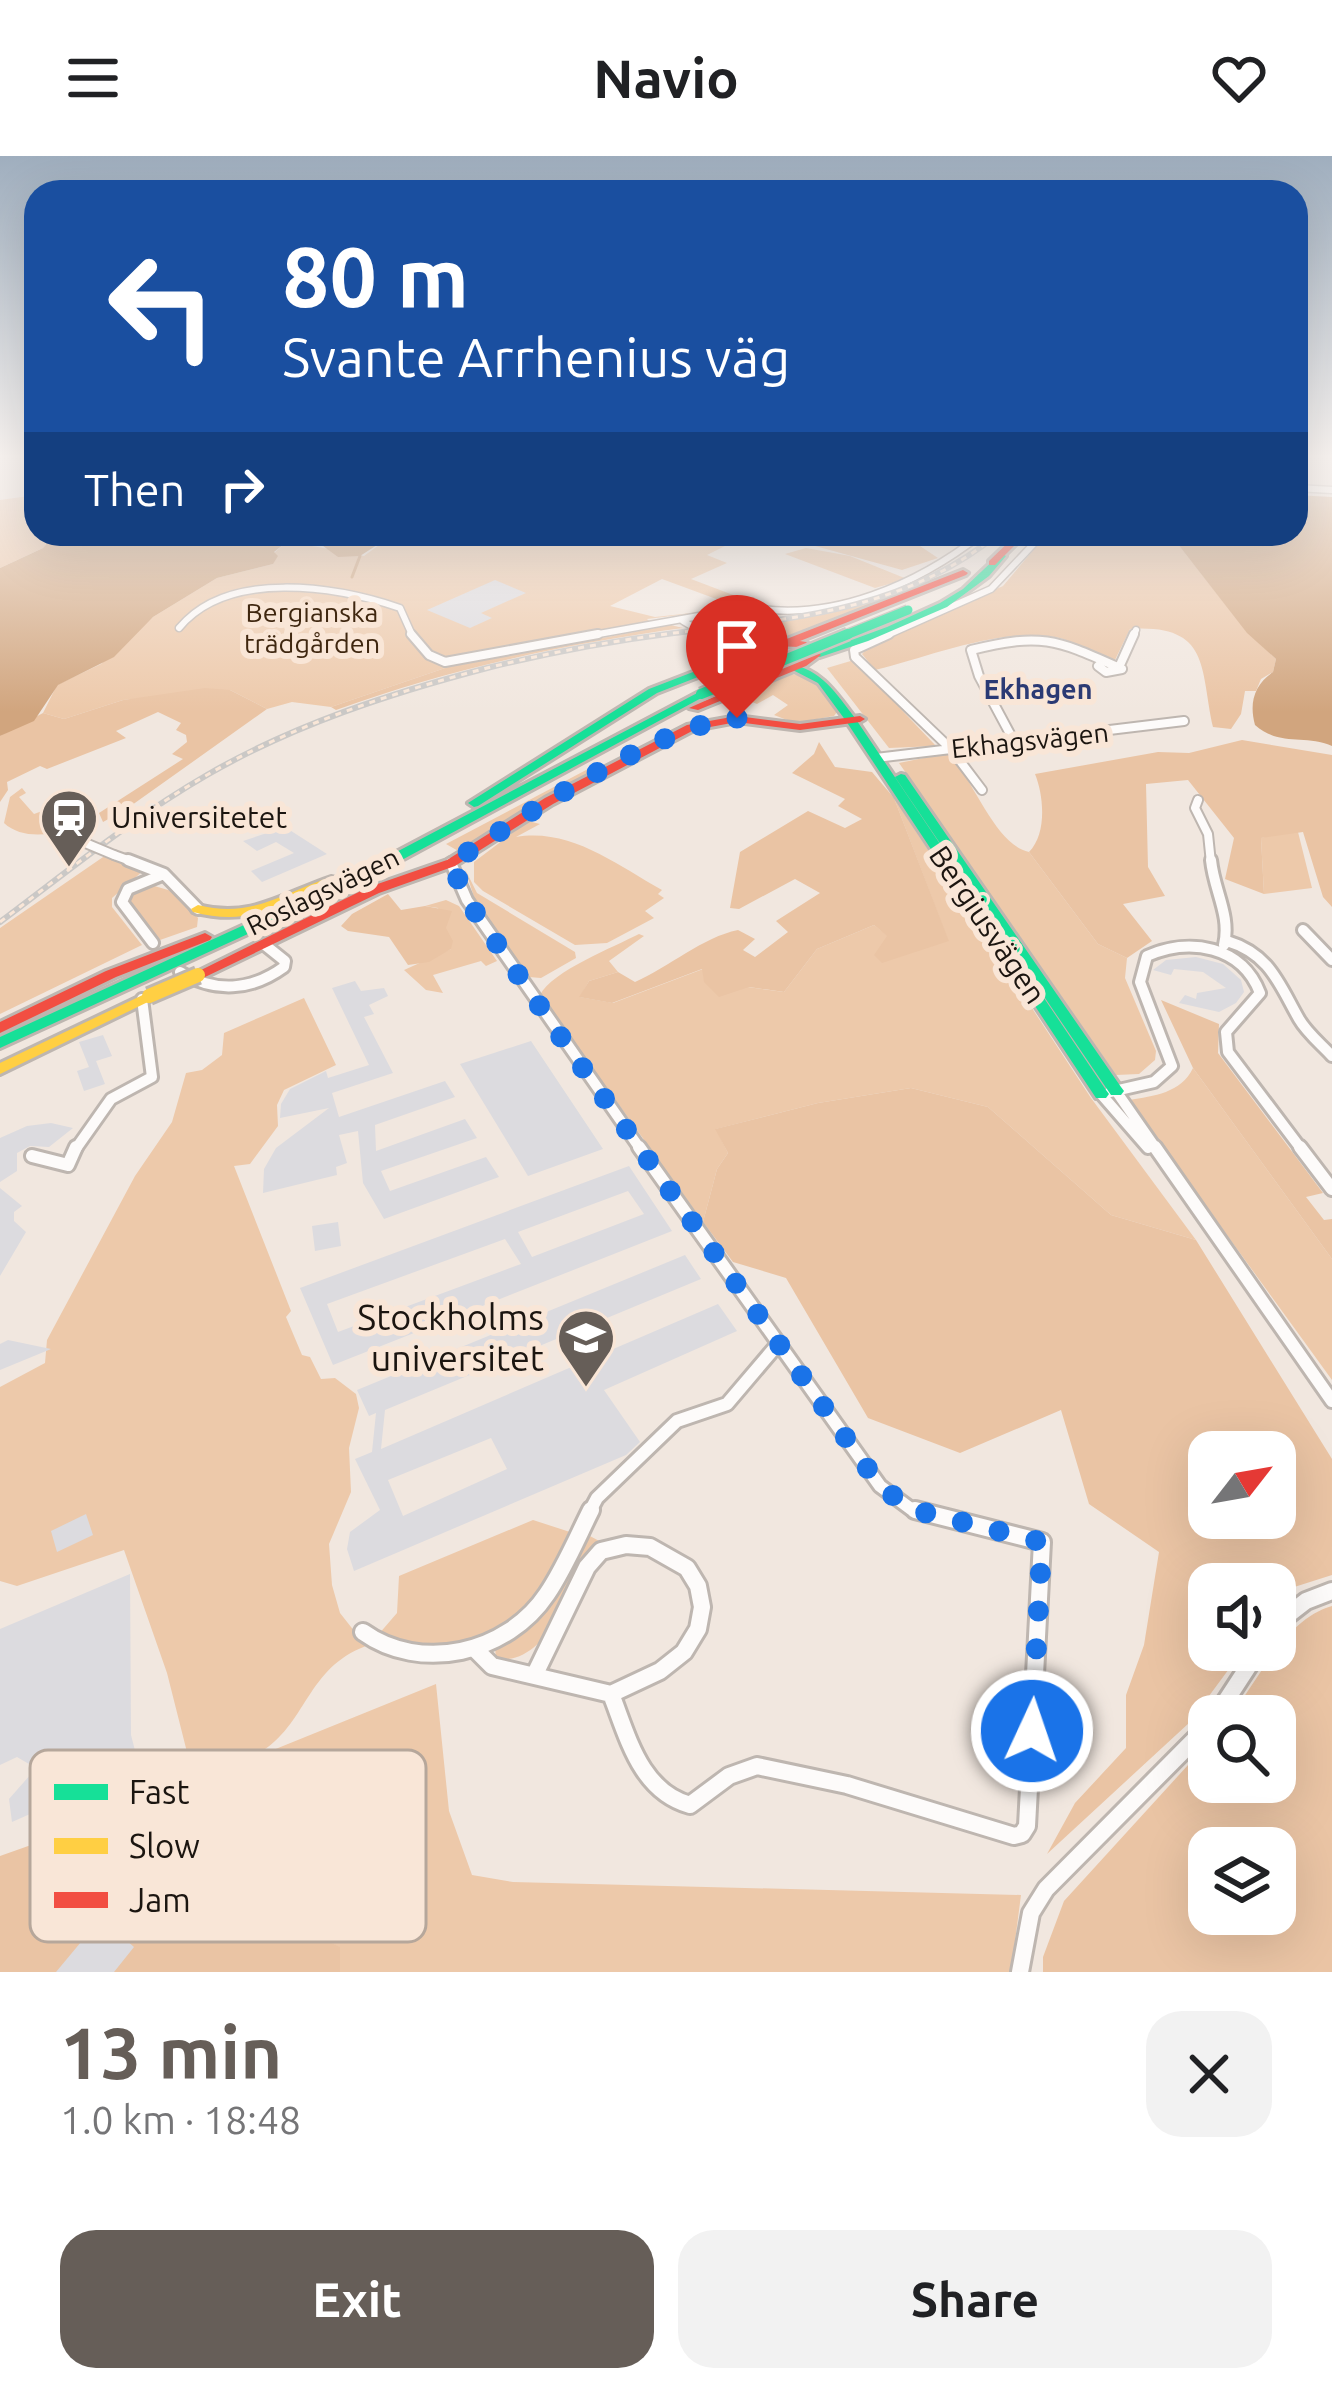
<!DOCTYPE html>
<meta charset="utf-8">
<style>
:root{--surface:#fff;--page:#f2f2f2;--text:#202124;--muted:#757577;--accent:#665e58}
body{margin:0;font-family:Ubuntu,sans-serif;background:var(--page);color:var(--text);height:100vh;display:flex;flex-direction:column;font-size:45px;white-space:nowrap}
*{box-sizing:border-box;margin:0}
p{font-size:39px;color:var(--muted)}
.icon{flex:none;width:66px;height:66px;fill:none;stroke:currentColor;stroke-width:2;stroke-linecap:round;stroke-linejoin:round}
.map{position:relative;height:1816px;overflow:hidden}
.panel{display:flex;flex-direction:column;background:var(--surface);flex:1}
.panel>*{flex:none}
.hud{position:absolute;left:24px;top:24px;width:1284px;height:366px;border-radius:36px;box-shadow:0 12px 48px #0002;background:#1a4fa0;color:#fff;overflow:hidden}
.needle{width:78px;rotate:59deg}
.buttons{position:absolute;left:1188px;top:1275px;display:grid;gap:24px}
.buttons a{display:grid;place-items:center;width:108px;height:108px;border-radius:24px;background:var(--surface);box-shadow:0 12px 48px #0002;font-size:60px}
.pin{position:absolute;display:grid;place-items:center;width:102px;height:102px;color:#fff;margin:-123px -51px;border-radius:50% 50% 50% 0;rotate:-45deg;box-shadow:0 0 12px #0007}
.pin .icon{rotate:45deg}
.me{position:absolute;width:132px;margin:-66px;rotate:3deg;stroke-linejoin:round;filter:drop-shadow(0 0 9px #0008)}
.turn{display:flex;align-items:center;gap:42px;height:252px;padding:0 60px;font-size:54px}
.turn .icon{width:156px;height:156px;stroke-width:2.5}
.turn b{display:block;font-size:84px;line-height:102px}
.then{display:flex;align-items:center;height:114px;padding:0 60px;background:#0003;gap:24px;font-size:45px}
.round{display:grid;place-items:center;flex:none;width:126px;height:126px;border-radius:36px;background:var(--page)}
.headline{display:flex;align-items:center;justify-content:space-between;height:204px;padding:0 60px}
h1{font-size:72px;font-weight:700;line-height:90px;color:var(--accent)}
.button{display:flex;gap:24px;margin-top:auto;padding:24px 60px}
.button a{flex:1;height:138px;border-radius:36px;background:var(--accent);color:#fff;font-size:48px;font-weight:700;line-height:138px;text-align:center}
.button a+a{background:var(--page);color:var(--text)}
header{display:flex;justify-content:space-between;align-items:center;height:156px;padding:0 60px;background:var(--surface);font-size:54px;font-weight:700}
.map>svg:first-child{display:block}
.green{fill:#edc9aa}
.forest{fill:#eac4a4;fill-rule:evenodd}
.water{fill:#d1a57e}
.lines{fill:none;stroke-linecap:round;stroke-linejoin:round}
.stream{stroke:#d1a57e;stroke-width:3}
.building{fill:#dcdbdf;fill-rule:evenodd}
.street-far4-casing{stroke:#beb6b0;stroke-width:9}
.street-far3-casing{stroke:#beb6b0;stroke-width:12}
.street-far2-casing{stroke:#beb6b0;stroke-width:16}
.street-far1-casing{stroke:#beb6b0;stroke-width:18}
.street-casing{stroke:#beb6b0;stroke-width:22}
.fast-casing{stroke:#beb6b0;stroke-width:6}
.slow-casing{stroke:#beb6b0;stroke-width:6}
.jam-casing{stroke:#beb6b0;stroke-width:6}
.street-far4{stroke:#fdfbfa;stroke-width:6}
.street-far3{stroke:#fdfbfa;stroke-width:8}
.street-far2{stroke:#fdfbfa;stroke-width:10}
.street-far1{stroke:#fdfbfa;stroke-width:12}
.street{stroke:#fdfbfa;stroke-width:16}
.fast{fill:#16e098;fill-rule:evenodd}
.slow{fill:#ffcf43;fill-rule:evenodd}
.jam{fill:#f24e42;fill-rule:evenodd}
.rail-casing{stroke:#cac8c6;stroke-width:6}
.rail{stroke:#f9e6d7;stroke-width:3;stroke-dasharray:6;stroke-linecap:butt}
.street-bridge-casing{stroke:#beb6b0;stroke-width:12;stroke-linecap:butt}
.fast-bridge-far1-casing{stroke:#beb6b0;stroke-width:12;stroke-linecap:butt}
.fast-bridge-casing{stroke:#beb6b0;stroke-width:15;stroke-linecap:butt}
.slow-bridge-casing{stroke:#beb6b0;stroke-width:20;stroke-linecap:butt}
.street-bridge{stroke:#fdfbfa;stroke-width:8}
.fast-bridge-far1{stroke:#16e098;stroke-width:9}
.fast-bridge{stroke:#16e098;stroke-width:10}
.slow-bridge{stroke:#ffcf43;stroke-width:14}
.route{stroke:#1a73e8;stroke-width:21;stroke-dasharray:0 37.8}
.labels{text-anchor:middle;stroke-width:12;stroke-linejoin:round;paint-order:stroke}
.far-park-label{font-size:27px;fill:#3f2710;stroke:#f9e6d7}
.far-neighbourhood-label{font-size:27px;font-weight:bold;fill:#2b3a74;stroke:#f9e6d7}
.far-street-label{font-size:27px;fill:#1b1510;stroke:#f9e6d7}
.poi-label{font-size:30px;fill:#1b1510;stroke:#f9e6d7;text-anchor:start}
.street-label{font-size:30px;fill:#1b1510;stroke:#f9e6d7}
.near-poi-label{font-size:36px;fill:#1b1510;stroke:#f9e6d7;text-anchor:end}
.key{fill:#f9e6d7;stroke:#b6a79b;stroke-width:3}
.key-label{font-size:33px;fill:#1b1510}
</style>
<header><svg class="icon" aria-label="menu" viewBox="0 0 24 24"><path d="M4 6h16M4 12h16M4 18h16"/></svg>Navio<svg class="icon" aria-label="heart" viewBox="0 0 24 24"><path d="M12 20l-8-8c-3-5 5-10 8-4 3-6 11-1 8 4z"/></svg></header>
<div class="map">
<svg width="1332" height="1816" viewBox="0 0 1332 1816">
<rect width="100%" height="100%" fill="#f1e7df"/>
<!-- green -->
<path class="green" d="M394,378H749L707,399L727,407L691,423L749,445L738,451L662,423L610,450L655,461L728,453L647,463L650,466L448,511L331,551L292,546L267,553L230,534L123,544L64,563L43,557L57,529L101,508L153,461L217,422L273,408L274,397L284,388C315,388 334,395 364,400Z
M806,392L850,400L907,423L875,432L785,398Z
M897,440L787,480L704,476L793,463Z
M854,504L936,590L889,592L827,512Z
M801,518L819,529L837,556L834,560L795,567L774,559L788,549L773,539L757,548L732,538L778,519Z
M948,597C973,622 995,689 1029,696L1098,788L1127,802L1125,822L1156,895L1155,904L1139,918L1116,919L899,607Z
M598,612L460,696L446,688L588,613Z
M22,632L26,637L19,641L34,658L81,641L67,655L66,674C46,680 20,682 4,667L10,641Z
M894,642L1091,942L1196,1084L1111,1059L988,951L911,932L818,947L716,973L728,997L717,1013L703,1066L540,839C552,815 614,791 639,778L644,780L609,805L618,816L589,825L580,841L613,847L703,813L748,831L784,836L817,793L874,769L888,780L948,784Z
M528,665L540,668L516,681C571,672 615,708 662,734L658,738L664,742L645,755L654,762L607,787L575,789L483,735L474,726V706Z
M1287,675L1298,676L1312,732L1264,738L1261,682Z
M106,699L144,714L112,742V751L142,789L0,858V772Z
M465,713L477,737L575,796L576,802L541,822L529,821L476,747Z
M151,729L175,736L198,762L197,771L160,784L130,745L136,734Z
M446,744L459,750L497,805L486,810L481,805L433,819L443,837L426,834L404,814L451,793L438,752L425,750Z
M304,842L336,909L284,934L277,949L278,970L250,1008L234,1010L291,1155L286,1161L302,1199L310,1201L321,1223L335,1222L356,1238L359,1252L349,1292L351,1336L329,1388L332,1429L340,1457L366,1490C306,1512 307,1569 259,1597C244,1606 221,1611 204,1615L190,1608L167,1517L124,1394L17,1430L0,1425V1231L45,1207L47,1184L135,1020L172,966L186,917L202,914L222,899L224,877Z
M1193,912L1332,1103V1224L1129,944C1154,940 1181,937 1193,912Z
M533,1364L570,1376L541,1436L514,1461L474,1483L430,1494L378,1479L397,1457L399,1420Z
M586,1378L605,1388C582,1423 543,1515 496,1502L495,1492Z
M436,1528L449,1655L472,1719L513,1726L1021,1739L1011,1816H340L339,1791L96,1666Z"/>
<!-- forest -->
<path class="forest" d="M36,332V378H55L43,392L0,412V344L29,340Z
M772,378L826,384L842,378H978L917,388L938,402L902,414Z
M1170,378L1247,476L1276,503L1273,516L1261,523L1256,535H1245L1241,558L1231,573L1213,571C1200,513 1211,468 1130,473L1115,504C1092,503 1077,484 1054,481C998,472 929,501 875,514L862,498L871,488L1003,430L1046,379Z
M671,469L683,472C564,488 449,513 336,554L331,551L448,511Z
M205,532L230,534L267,553L125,654L103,666L99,657L183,603L172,598L187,586L186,579L176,574L181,567L158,556L116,575L126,582L47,613L40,610L7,626L8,634L0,646V580L43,557L64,563L123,544Z
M1242,584L1332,599V751L1323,741L1303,676L1261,682L1264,738L1225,723L1234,682L1188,624L1146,628L1148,711L1165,740L1123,748L1152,785L1127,802L1098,788L1029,696C1047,678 1044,640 1035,618L1158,596L1189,597Z
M819,586L835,611L872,616L894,642L949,785L882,807L874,799L887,780L874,769L817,793L784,836L749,831L719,841L704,826L702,813L612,847L579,841L589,825L618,816L635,826C669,811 703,781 738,774L755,783L743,794L755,801L788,776L776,765L820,737L795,723L739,753L730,752L740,696L808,655L845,672L862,663L838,650L845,643L792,617L814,598Z
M388,738L401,754L425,750L452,755L446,772L453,785L451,793L429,806L408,809L389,781L348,775L341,770L352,758Z
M1161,844L1219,868L1218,897L1323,1037L1306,1041L1324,1064L1332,1063V1103L1193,912Z
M911,932L988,951L1111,1059L1196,1084L1332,1303V1419L1288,1433L1275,1450V1428H1209V1494H1243L1189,1567L1047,1698L1075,1647L1126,1592V1539L1144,1489L1159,1396L1089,1348L1061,1254L960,1297L868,1262L786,1122L733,1106L703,1066L717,1013L728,997L715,973L818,947ZM1209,1296H1275V1362H1209Z
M1332,1450V1816H1043V1801L1064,1745L1209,1586V1626H1275V1560H1230C1259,1524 1285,1463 1332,1450ZM1209,1692H1275V1758H1209Z
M96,1666L340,1791V1816H0V1700Z"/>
<!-- water -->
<path class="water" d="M1296,339L1332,341V590C1304,578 1280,591 1255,569C1249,547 1254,529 1273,516L1276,503L1247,477L1170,378H1296Z
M55,378H394L360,400L338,401L319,387L284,388L274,396L278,400L273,408L217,422L153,461L114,501L58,529L34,565L0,580V412L43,392Z"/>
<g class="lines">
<!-- stream -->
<path class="stream" d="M352,421L360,400"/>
</g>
<!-- building -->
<path class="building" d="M495,424L526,437L481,457L492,462L470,472L427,454Z
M285,671L327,698L262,726L251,715L294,697L276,686L257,695L243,685Z
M1196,801L1223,808L1241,824L1244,836L1236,847L1219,856L1179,847L1185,839L1196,843L1197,837L1226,832L1203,816L1174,813L1171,819L1153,814L1166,804Z
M355,825L361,835L384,832L388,840L369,849L374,858L364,861L393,917L332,937L339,961L445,925L455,941L375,969L376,995L465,963L477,982L381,1015L390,1035L486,1001L499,1021L384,1063L363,1027L358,975L339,979L347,1007L336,1011L337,1019L263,1037L264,1013L276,992L329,952L280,962L281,948L290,933L326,915L328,922L369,909L332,832Z
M103,879L112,900L96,905L105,928L84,935L77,915L89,911L79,886Z
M531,885L603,993L528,1020L460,908Z
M51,967L73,972L49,991L30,990L17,997V1015L0,1026V982L27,970Z
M629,1010L672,1075L333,1209L300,1132ZM628,1035L644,1058L532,1101L518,1076ZM505,1083L521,1108L338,1176L327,1148Z
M0,1032L22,1050L14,1056V1065L26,1076L0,1120Z
M338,1066L341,1090L315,1095L312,1070Z
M685,1099L701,1123L385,1254L381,1293L718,1148L737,1175L604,1234L640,1286L626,1299L354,1415L347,1393L350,1376L380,1354L355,1303L372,1296L376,1257L369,1260L357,1234ZM491,1282L507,1313L403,1360L388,1324Z
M8,1184L51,1193L0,1214V1188Z
M86,1358L93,1379L57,1396L51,1375Z
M130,1418L131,1579L139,1610L12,1666L9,1643L31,1618L29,1608L17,1601L0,1609V1473Z
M101,1762L134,1791L114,1816H56Z"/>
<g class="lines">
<defs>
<path id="street-far4" d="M1296,332L1332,334
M683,465L708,480L760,481
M179,472C228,413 335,430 400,452L413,481
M582,481L749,451C831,467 918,428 982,378
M883,481L991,433L1043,378
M1133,481L1136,474"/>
<path id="street-far3" d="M411,478L429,499L445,506L598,478
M705,478L750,479L782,486
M889,478L854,494L855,501L951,593L982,634
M1120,509L1134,478
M1015,587L979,520L971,494C1043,476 1057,484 1122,513L1106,516L1098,510L1101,507
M876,602L1184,565
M1198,644L1195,652L1208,678L1211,707
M114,699L136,707"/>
<path id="street-far2" d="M128,704L164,718L198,753
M1211,704C1214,735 1231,759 1224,789
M451,707L467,744L641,994
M1303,774L1332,804
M1227,785C1270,798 1279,828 1299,863C1307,877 1321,888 1332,900
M153,787L122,746L128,733L164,718
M180,816C215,837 251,835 284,811L285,805L265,789
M1116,935L1157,994
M1110,936L1154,926L1172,910L1140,826L1147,800C1190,781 1242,790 1260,837L1226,876L1228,896L1302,994
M1101,938L1148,992
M75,994L111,943L152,921L142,843"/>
<path id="street-far1" d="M639,991L880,1330L911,1353L927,1357
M1155,991L1332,1245
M1300,991L1332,1033
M32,1000L68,1009L76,991
M589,1357L597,1342L677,1265L727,1248L778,1188"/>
<path id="street" d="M1275,1469L1306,1445L1332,1435
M363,1476C420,1517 507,1498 547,1438C564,1413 577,1382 591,1354
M474,1492L492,1510L611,1538L660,1515L684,1496L698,1473L702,1451L698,1430L687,1412L650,1391L626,1389L601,1395L587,1411L535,1518
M611,1538C628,1581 640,1635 690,1649L729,1620L757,1610L847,1629L1014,1680L1022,1678L1027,1670L1042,1386L915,1354
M1216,1560L1259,1494
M1020,1816L1031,1757L1046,1733L1209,1569"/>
<path id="fast" d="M1001,397L1006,400L989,420L947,451L868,485L820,501L811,499L887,471L940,447L963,433Z
M763,489L768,492L767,494L657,537L478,650L474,651L468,647L649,533Z
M789,508C821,513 836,537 855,562L1106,934L1109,938L1106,942H1096L846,565L818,527L789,512Z
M701,535L706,538L705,540L361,726L0,892V881L351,720Z
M901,618L905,619L1121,931L1124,935L1121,939H1111L895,621Z"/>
<path id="slow" d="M331,721L336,722L337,725L336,728C284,749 250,771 193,756L191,753L198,749C251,763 283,737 331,721Z
M149,836L154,837L156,840L154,843L0,918V907Z"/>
<path id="jam" d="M1017,378H1026L995,409H989V405Z
M963,414L968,417L966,419L800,485L806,486L821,499L806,510L698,554L689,552L779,512L764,505L756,498L768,485L784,484ZM775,490L799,491L810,499C794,510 782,509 767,498Z
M737,560L800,568L860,560L865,563L860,566L800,574L737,566L694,574L553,648L455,710L379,737L203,822L198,823L191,819L369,731L447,704L545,642L687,569Z
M205,777L212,781L210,784L116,821L0,877V866L106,815Z"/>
</defs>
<!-- street-far4 casing -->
<use href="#street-far4" class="street-far4-casing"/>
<!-- street-far3 casing -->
<use href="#street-far3" class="street-far3-casing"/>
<!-- street-far2 casing -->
<use href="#street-far2" class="street-far2-casing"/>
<!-- street-far1 casing -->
<use href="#street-far1" class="street-far1-casing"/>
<!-- street casing -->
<use href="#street" class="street-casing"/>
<!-- fast casing -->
<use href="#fast" class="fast-casing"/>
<!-- slow casing -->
<use href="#slow" class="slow-casing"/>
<!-- jam casing -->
<use href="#jam" class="jam-casing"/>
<!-- street-far4 -->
<use href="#street-far4" class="street-far4"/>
<!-- street-far3 -->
<use href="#street-far3" class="street-far3"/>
<!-- street-far2 -->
<use href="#street-far2" class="street-far2"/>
<!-- street-far1 -->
<use href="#street-far1" class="street-far1"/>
<!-- street -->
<use href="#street" class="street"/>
<!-- fast -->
<use href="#fast" class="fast"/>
<!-- slow -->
<use href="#slow" class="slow"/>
<!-- jam -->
<use href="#jam" class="jam"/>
<defs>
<path id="rail" d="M0,766C68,715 134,661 207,619C293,569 391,537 487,512C548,497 611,485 674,477C791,463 904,455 998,378"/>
</defs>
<!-- rail casing -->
<use href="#rail" class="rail-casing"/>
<!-- rail -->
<use href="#rail" class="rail"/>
<defs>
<path id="street-bridge" d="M83,686L114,699"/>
<path id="fast-bridge-far1" d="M841,481L908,454"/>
<path id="fast-bridge" d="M701,538L848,478"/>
<path id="slow-bridge" d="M149,840L198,819"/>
</defs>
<!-- street-bridge casing -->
<use href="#street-bridge" class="street-bridge-casing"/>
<!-- fast-bridge-far1 casing -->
<use href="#fast-bridge-far1" class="fast-bridge-far1-casing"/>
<!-- fast-bridge casing -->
<use href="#fast-bridge" class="fast-bridge-casing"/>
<!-- slow-bridge casing -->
<use href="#slow-bridge" class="slow-bridge-casing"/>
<!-- street-bridge -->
<use href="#street-bridge" class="street-bridge"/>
<!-- fast-bridge-far1 -->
<use href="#fast-bridge-far1" class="fast-bridge-far1"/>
<!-- fast-bridge -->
<use href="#fast-bridge" class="fast-bridge"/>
<!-- slow-bridge -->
<use href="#slow-bridge" class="slow-bridge"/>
</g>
<!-- sky -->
<linearGradient id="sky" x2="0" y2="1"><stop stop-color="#9faebe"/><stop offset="0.54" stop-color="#f9f4f1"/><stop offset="1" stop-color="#f9f4f1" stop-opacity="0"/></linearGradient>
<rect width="1332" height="556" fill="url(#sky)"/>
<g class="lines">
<!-- route -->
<path class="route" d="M737,562C661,567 518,664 451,707L467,744L565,887L880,1330L911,1353L1042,1386L1032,1575"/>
</g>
<!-- icons -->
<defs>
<symbol id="station-pin" viewBox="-11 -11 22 30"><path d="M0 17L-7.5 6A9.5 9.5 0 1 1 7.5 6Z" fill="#665e58" stroke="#f9e6d7"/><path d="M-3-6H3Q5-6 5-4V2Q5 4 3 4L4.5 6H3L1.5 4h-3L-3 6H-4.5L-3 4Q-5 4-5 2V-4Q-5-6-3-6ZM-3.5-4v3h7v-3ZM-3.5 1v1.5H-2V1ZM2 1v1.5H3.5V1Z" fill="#fff"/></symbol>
<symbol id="university-pin" viewBox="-11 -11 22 30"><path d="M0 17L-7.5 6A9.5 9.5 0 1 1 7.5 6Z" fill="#665e58" stroke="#f9e6d7"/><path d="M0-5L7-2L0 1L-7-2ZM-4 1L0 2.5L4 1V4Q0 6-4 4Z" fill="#fff"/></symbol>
</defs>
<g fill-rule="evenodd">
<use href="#station-pin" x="36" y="629" width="66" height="90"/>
<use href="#university-pin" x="553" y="1149" width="66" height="90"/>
</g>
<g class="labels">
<!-- far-park labels -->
<g class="far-park-label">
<text x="312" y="466">Bergianska<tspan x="312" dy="31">trädgården</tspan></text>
</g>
<!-- far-neighbourhood labels -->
<g class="far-neighbourhood-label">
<text x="1038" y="543">Ekhagen</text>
</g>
<!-- far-street labels -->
<g class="far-street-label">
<text transform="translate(1030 585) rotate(-6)" y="9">Ekhagsvägen</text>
<text transform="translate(323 736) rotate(-26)" y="9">Roslagsvägen</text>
</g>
<!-- poi labels -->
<g class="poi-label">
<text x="111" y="672">Universitetet</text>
</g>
<!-- street labels -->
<g class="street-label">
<text transform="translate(987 769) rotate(56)" y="10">Bergiusvägen</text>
</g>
<!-- near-poi labels -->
<g class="near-poi-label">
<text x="544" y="1174">Stockholms<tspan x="544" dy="41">universitet</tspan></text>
</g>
</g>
<!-- legend -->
<rect x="30" y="1594" width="396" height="192" rx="18" class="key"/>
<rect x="54" y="1628" width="54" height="16" fill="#16e098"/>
<rect x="54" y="1682" width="54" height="16" fill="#ffcf43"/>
<rect x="54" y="1736" width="54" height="16" fill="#f24e42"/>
<g class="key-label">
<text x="129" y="1648">Fast</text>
<text x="129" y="1702">Slow</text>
<text x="129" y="1756">Jam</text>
</g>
</svg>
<div class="buttons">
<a><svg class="needle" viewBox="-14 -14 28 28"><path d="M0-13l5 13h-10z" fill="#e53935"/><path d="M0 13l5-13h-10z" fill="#757577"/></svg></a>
<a><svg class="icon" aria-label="sound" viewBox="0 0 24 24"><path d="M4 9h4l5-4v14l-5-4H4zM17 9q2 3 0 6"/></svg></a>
<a><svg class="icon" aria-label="search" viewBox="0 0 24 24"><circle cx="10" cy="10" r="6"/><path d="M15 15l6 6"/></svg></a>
<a><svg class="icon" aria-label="layers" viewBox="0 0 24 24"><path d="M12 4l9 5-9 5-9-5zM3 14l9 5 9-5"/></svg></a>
</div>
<div class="pin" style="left:737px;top:562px;background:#d93025"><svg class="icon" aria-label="arrive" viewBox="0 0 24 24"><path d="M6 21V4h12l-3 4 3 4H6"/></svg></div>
<svg class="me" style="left:1032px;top:1575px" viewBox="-20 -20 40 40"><circle r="17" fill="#1a73e8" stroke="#fff" stroke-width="3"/><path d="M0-11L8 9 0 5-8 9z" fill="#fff"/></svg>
<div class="hud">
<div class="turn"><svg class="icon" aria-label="left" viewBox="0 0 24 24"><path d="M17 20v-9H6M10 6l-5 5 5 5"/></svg><div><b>80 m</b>Svante Arrhenius väg</div></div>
<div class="then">Then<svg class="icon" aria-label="right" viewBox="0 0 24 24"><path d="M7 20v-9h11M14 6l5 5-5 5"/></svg></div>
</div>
</div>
<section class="panel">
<div class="headline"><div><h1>13 min</h1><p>1.0 km · 18:48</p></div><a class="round"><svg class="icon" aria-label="close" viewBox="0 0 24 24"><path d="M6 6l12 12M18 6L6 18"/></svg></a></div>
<div class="button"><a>Exit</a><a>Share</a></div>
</section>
